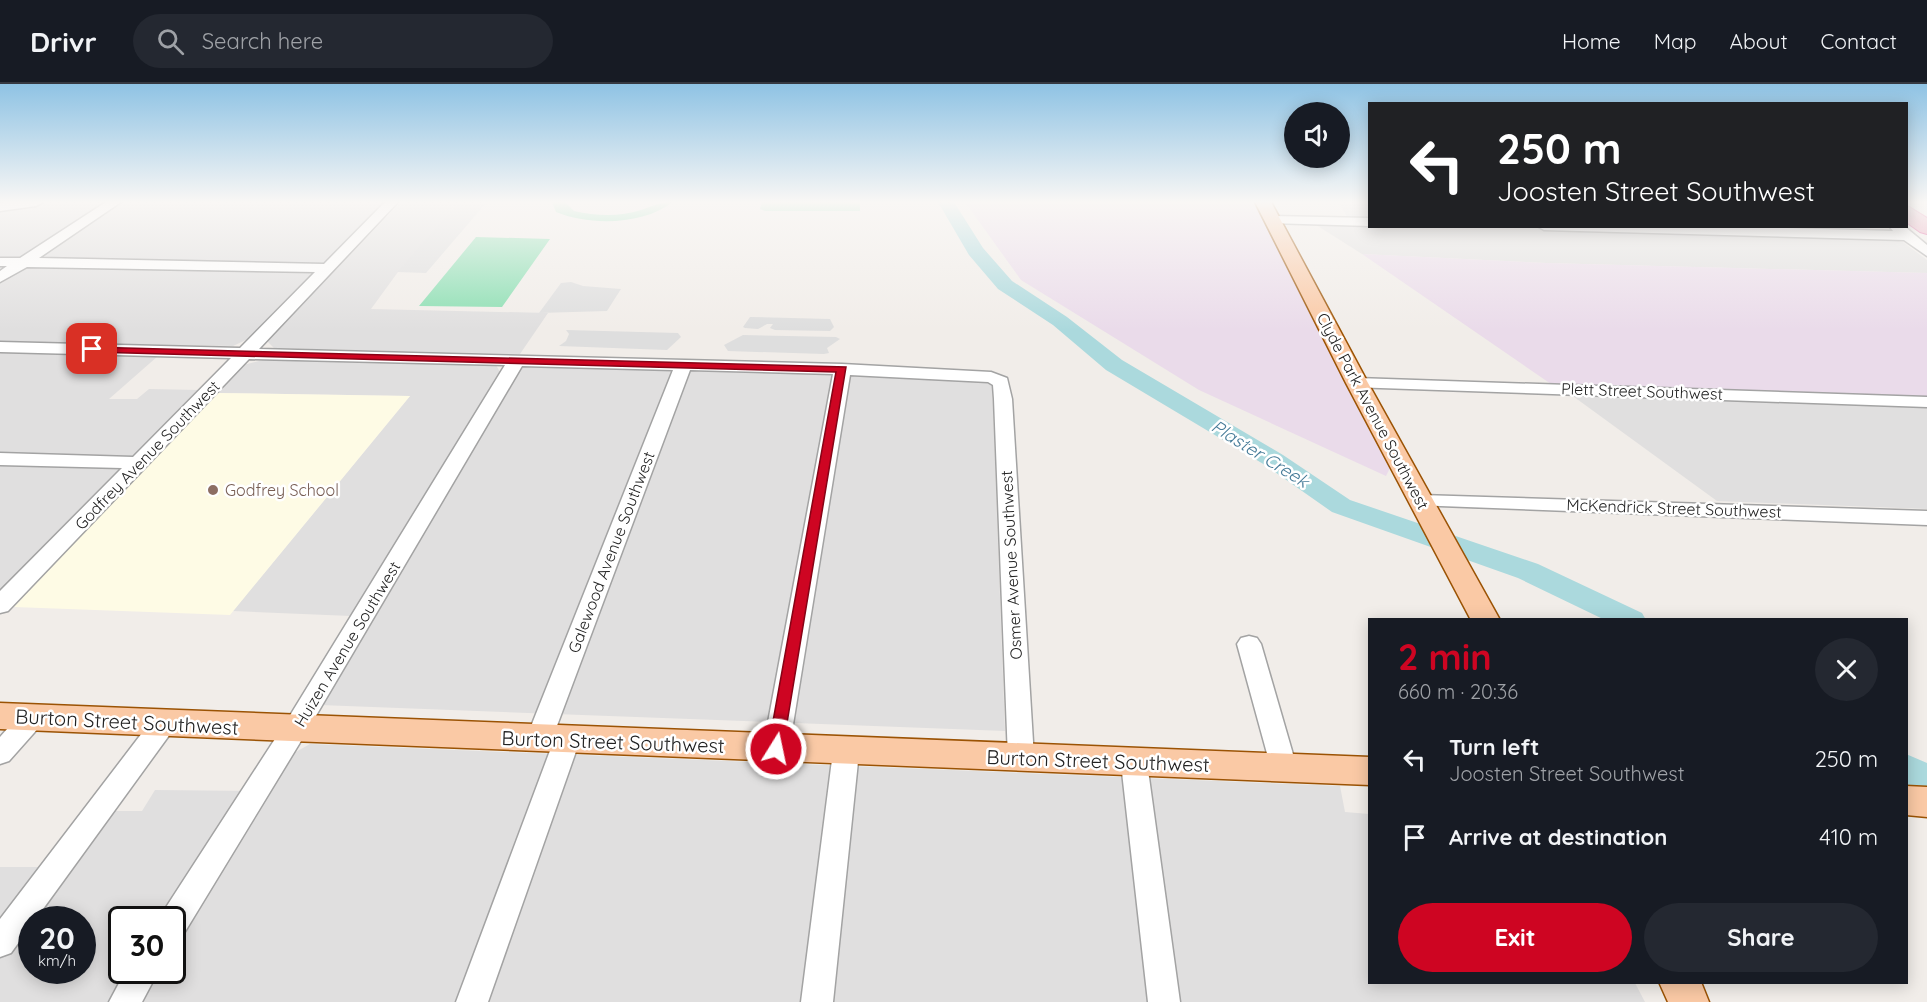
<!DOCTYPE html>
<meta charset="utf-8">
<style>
:root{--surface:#171b24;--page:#242831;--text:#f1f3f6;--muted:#9ea1a6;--line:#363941;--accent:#ce0522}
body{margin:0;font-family:Quicksand,sans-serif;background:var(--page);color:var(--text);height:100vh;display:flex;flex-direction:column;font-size:22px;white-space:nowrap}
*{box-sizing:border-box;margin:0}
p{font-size:20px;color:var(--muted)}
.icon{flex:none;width:33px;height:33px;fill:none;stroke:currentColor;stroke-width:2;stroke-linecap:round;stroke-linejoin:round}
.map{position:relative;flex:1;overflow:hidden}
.details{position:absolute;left:1368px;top:534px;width:540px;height:366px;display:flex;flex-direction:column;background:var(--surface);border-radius:0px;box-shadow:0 3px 15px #0003}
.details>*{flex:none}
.top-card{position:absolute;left:1368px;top:18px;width:540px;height:126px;border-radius:0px;box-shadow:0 3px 15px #0003;background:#202124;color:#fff;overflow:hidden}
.tools{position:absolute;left:1284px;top:18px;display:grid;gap:12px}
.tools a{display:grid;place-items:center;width:66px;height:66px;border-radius:50%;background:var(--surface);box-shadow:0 3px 15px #0003;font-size:30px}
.speed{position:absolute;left:18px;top:822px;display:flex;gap:12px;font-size:30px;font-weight:700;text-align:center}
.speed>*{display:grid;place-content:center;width:78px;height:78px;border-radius:50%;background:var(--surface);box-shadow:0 3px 15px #0003;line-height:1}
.speed small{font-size:15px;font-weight:400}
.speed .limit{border:3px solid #111;border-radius:9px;background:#fff;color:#111}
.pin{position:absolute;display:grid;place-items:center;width:51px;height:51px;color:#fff;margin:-26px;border-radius:12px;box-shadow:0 3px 9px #0006}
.me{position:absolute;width:66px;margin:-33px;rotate:10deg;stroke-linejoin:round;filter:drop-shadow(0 0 4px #0008)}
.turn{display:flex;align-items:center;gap:21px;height:126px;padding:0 30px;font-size:27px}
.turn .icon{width:78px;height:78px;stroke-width:2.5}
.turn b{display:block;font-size:42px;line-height:51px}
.round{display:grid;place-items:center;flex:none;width:63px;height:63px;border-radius:32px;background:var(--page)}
.headline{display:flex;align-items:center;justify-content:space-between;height:102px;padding:0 30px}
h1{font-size:36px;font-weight:700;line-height:45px;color:var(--accent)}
.button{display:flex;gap:12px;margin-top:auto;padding:12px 30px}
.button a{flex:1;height:69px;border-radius:36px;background:var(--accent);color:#fff;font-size:24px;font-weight:700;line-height:69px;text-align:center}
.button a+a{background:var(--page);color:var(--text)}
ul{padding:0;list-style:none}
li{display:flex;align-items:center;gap:18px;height:78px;padding:0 30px}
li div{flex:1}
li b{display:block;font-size:22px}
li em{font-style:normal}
header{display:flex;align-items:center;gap:36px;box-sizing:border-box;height:84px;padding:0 30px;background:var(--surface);border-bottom:2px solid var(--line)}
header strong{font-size:28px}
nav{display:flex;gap:33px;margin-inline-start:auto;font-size:21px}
.search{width:420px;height:54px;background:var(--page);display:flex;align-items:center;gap:15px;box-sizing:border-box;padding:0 21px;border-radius:33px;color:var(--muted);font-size:22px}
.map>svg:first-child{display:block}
.residential{fill:#e0dfdf;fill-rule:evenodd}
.industrial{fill:#eadbea}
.education{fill:#fefbe5}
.pitch{fill:#89deb1}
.parking{fill:#dedede}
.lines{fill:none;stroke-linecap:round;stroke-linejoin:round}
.river{fill:#abd9dd;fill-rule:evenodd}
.minor-casing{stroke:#a3a3a3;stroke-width:3}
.major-casing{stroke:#9b5304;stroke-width:3}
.highway-casing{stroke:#d72e80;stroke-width:2}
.minor{fill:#fff;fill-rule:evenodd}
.major{fill:#fac9a5;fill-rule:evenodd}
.highway{fill:#e693af;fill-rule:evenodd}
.route{fill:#ce0522;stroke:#860316;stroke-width:1.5}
.education-dot{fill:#8d6e63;stroke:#fff;stroke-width:2}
.labels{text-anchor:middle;stroke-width:5;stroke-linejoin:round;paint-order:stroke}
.street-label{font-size:16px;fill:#222;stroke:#fff}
.education-label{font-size:16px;fill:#785e54;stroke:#fff;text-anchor:start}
.water-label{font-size:18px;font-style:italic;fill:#467b98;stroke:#fff}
.near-street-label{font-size:20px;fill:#222;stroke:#fff}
</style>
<header>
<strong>Drivr</strong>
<div class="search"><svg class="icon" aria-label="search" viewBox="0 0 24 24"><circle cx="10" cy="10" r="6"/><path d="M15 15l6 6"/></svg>Search here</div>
<nav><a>Home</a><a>Map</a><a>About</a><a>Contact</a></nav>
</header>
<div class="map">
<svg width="1927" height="918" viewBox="0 0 1927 918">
<rect width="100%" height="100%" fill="#f1ede9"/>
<!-- residential -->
<path class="residential" d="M47,118H384L248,255L233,262L0,258V126Z
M401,118H458L398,188L371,225L548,229L520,270L274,264L267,257Z
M1339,118H1369L1370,142L1830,143L1846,153L1892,155L1903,158L1927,176V189L1546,179L1362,170L1313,139L1351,140Z
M0,268L158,272L109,315H137L149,305L199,306L0,506Z
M267,275L496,281L500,288L351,532L233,527L410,312L217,309L243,281Z
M520,283L976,293L992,300L1005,647L320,621Z
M1570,310L1927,323V425L1717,417Z
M310,660L1340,702L1345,728L1369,730L1370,898L1635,899L1645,918H0V783H63L105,727H142L155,706L265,707L285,674ZM32,836H82V886H32ZM122,836H172V886H122Z"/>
<!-- industrial -->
<path class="industrial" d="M965,118H1255L1390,384L1386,392L1199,306L1021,196Z
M1362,170L1546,179L1927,189V314L1551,300Z"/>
<!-- education -->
<path class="education" d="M217,309L410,312L230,531L14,523Z"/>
<!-- pitch -->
<path class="pitch" d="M552,118H565L574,127C597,132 619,133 641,126C653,122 660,118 673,118C643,141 590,142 556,128Z
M762,118H860V127H765L760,125Z
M476,153L550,155L502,223L419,222Z"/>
<!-- parking -->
<path class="parking" d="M458,118H487L426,189L397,188Z
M571,198L583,202L621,205L607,227L539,229L561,199Z
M750,233L830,235L834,243L830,247L775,246L770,244L773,240H767L758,245L745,244L743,243Z
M566,246L678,249L681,253L667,266L559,262L566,257L569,250Z
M743,251L836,253L840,255L827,264L829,269L824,270L728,267L724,261Z"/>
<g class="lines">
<!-- river -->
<path class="river" d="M938,118H954L983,164L1012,197L1067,233L1122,276L1283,371L1350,416L1538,480L1642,529L1646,536H1605L1518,494L1332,428L1265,381L1106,286L1053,241L998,205L969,171Z
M1906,670L1927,679V709L1906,700Z"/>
<defs>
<path id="minor" d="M11,118H43L36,122L0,127V119Z
M106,118H121L39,174L324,180L385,118H398L259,265L842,280L991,288L1007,294L1012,315L1034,674L1030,681L1021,685L1012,681L1008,674L994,315L993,301L988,298L850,291L789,665L785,672L776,675L767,672L763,665L833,290L690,286L552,655L548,662L539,665L530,662L526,655L673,286L522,282L304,652L183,851L172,855V836H160L161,831L286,638L505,281L249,275L8,527L0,529V507L122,384L0,381V369L133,373L231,274L0,268V258L240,264L315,188L27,183L0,198V187L7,182H0V174H20Z
M1273,132L1370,134V142L1268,139L1266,136Z
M1537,142H1713L1893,147L1889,142H1904L1927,161V172L1904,156L1544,146Z
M1357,294L1927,313V323L1351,303L1348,299Z
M1421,411L1927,427V441L1414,421L1411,417L1414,413Z
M1249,552L1257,554L1261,560L1297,684L1293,692L1284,695L1275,692L1271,684L1237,560L1241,554Z
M32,624L41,627L45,634L41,641L9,677L0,680V653L23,627Z
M164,629L173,632L177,639L173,646L35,836H32V840L11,869L0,873V835L155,632Z
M567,646L576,649L580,656L488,918H456L554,656L558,649Z
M846,658L855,661L859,668L833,918H801L833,668L837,661Z
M1134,668L1143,672L1147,679L1180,918H1148L1121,679L1125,672Z
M126,886H159L142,918H109Z"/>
<path id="major" d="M1255,118H1271L1368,299L1500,536H1471L1346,299Z
M0,619L1370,673V701L0,645Z
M1906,702L1927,703V733L1906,731Z
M1659,898H1701L1709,918H1668Z"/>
<path id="highway" d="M1906,121L1927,134V150L1920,148L1906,138Z"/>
</defs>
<!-- minor casing -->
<use href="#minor" class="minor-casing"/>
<!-- major casing -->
<use href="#major" class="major-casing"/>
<!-- highway casing -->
<use href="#highway" class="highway-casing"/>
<!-- minor -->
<use href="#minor" class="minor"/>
<!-- major -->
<use href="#major" class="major"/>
<!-- highway -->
<use href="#highway" class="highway"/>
</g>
<!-- sky -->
<linearGradient id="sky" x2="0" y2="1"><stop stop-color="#8fc3e4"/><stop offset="0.48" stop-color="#f9f7f5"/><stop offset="1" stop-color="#f9f7f5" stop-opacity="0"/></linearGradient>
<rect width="1927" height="246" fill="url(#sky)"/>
<!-- route -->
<path class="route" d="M88,263L846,283L782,669H770L768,665L836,288L92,268L88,267Z"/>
<!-- markers -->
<circle class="education-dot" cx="213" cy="406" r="6"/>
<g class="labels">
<!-- street labels -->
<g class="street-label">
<text transform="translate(1642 307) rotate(2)" y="6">Plett Street Southwest</text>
<text transform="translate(1373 327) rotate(62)" y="6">Clyde Park Avenue Southwest</text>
<text transform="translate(147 371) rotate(-46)" y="6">Godfrey Avenue Southwest</text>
<text transform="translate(1674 424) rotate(2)" y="6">McKendrick Street Southwest</text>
<text transform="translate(611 468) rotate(-69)" y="6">Galewood Avenue Southwest</text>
<text transform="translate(1011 481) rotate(-93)" y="6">Osmer Avenue Southwest</text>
<text transform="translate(347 560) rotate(-59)" y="6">Huizen Avenue Southwest</text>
</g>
<!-- education labels -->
<g class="education-label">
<text x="225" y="412">Godfrey School</text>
</g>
<!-- water labels -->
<g class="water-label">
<text transform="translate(1260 370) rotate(32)" y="6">Plaster Creek</text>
</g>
<!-- near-street labels -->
<g class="near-street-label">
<text transform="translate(127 638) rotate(3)" y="7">Burton Street Southwest</text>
<text transform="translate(613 658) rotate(2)" y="7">Burton Street Southwest</text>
<text transform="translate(1098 677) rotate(2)" y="7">Burton Street Southwest</text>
</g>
</g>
</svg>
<div class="tools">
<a><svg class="icon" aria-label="sound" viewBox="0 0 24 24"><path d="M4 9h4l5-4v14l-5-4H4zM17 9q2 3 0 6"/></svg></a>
</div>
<div class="speed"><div>20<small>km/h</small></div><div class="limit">30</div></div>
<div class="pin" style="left:92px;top:265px;background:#d93025"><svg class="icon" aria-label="arrive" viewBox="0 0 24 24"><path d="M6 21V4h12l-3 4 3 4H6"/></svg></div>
<svg class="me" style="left:776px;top:665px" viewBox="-20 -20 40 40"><circle r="17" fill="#ce0522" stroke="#fff" stroke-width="3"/><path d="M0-11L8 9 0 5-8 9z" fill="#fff"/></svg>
<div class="top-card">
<div class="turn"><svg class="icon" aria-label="left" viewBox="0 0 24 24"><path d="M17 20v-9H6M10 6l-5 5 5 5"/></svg><div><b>250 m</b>Joosten Street Southwest</div></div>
</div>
<section class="details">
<div class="headline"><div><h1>2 min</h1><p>660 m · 20:36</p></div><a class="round"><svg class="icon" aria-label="close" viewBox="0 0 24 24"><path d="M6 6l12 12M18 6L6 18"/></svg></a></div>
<ul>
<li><svg class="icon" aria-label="left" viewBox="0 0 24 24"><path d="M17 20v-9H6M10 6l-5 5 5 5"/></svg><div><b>Turn left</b><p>Joosten Street Southwest</p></div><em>250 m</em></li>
<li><svg class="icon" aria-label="arrive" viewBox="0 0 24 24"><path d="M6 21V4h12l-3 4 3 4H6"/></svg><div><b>Arrive at destination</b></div><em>410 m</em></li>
</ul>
<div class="button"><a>Exit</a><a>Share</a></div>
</section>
</div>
